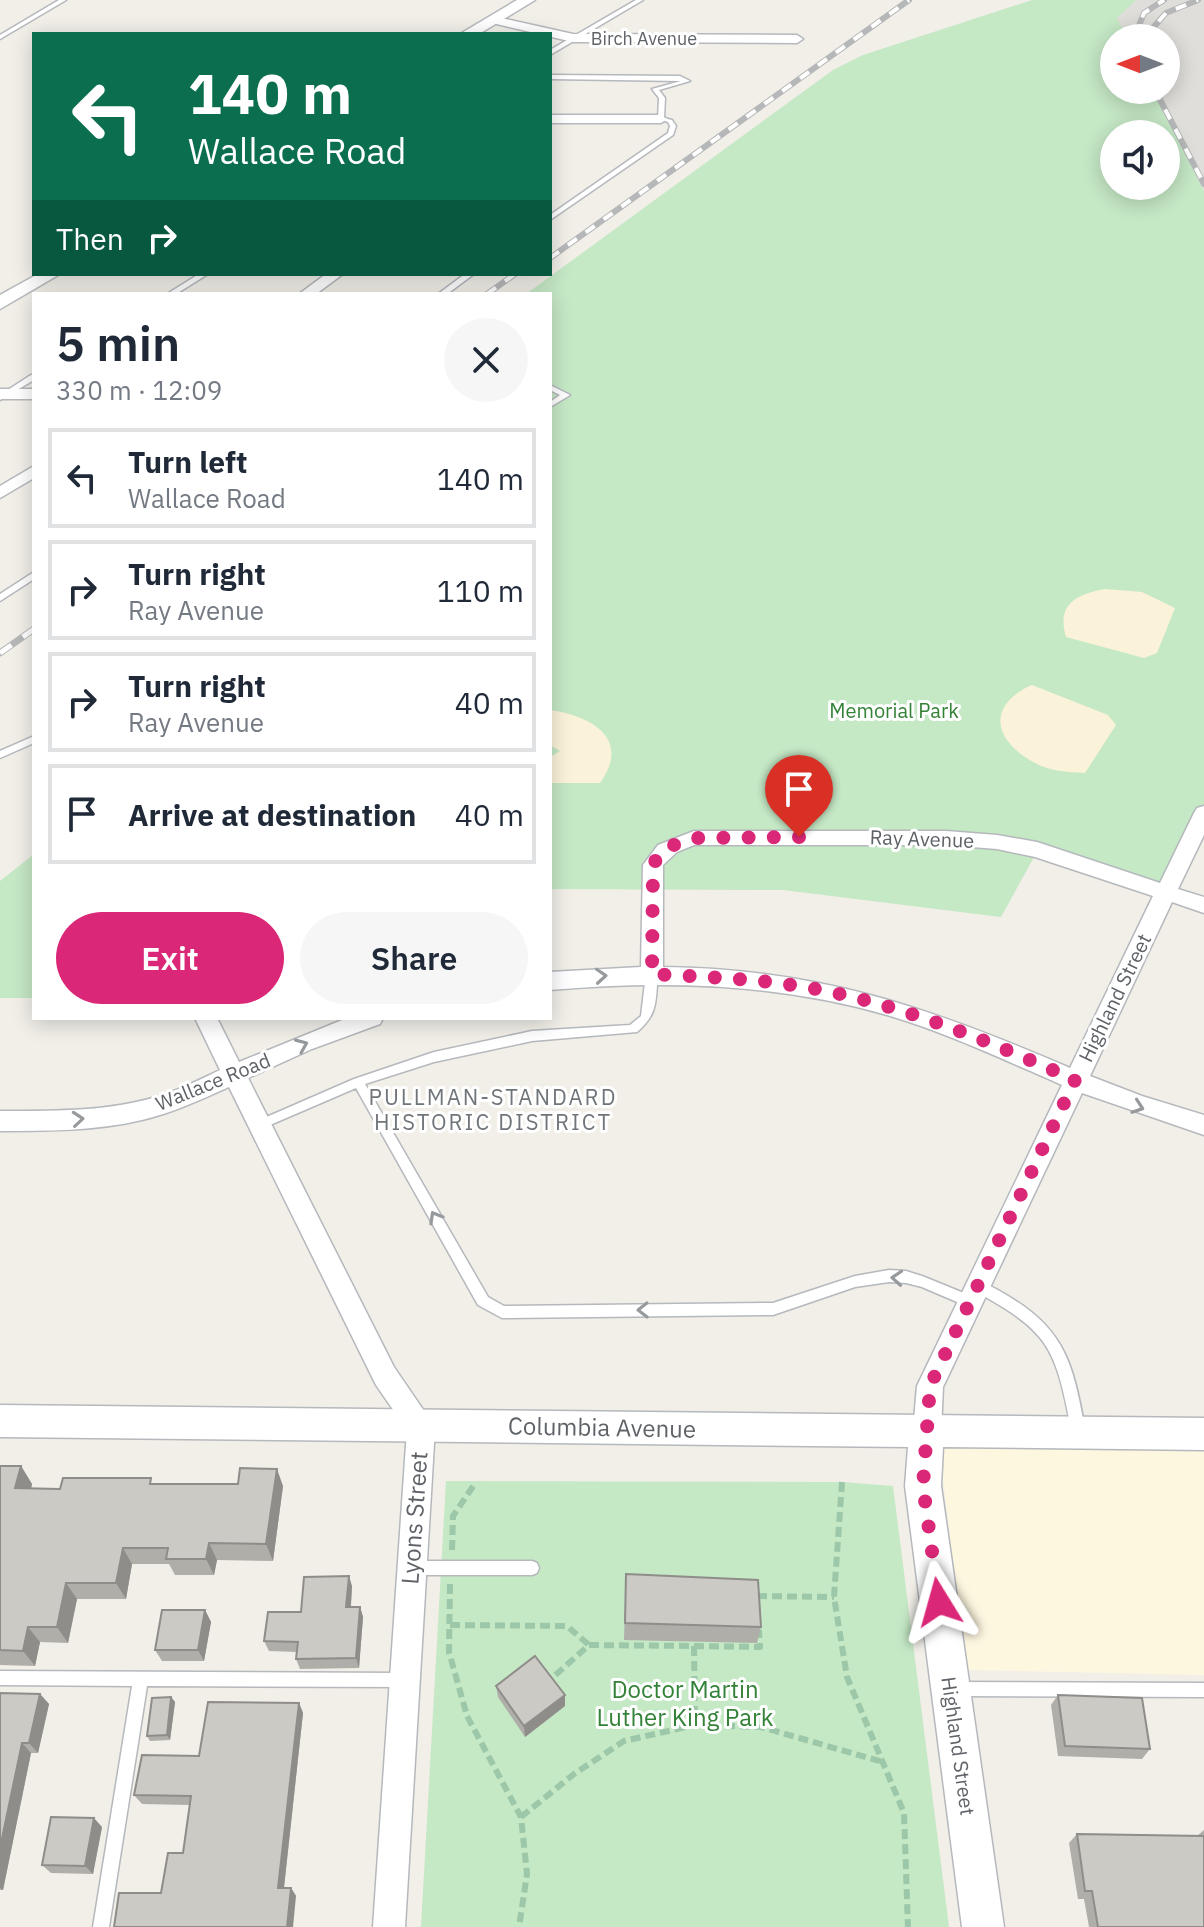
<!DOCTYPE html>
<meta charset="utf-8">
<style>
:root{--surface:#fff;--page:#f6f6f7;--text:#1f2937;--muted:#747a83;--line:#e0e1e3;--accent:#db2777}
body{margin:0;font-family:"IBM Plex Sans",sans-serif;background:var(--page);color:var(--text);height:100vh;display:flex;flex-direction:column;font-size:30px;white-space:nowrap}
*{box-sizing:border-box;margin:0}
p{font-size:26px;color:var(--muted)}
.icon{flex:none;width:44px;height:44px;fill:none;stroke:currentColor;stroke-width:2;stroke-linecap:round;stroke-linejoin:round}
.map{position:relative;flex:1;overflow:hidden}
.side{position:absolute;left:32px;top:292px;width:520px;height:728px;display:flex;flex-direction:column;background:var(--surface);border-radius:0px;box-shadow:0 4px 20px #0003}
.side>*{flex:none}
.hud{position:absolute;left:32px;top:32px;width:520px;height:244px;border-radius:0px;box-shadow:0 4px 20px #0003;background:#0b6e4f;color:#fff;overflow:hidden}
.needle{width:52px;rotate:270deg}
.tools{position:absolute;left:1100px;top:24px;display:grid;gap:16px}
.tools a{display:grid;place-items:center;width:80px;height:80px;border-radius:50%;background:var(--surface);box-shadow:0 4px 20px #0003;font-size:40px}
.pin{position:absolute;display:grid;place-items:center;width:68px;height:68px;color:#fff;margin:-82px -34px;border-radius:50% 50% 50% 0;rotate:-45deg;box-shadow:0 0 8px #0007}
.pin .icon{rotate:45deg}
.me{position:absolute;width:88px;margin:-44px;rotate:352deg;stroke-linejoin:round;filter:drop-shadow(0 0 6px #0008)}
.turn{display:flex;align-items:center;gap:28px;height:168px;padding:0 24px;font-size:36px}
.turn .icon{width:104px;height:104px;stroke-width:2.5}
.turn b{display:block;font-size:56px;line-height:68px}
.then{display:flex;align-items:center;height:76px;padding:0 24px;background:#0003;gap:16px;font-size:30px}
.round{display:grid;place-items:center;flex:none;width:84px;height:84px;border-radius:42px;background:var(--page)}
.head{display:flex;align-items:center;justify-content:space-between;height:136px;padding:0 24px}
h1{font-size:48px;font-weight:600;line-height:60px}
.cta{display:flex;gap:16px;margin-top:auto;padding:16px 24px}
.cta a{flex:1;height:92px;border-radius:48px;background:var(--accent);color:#fff;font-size:32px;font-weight:600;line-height:92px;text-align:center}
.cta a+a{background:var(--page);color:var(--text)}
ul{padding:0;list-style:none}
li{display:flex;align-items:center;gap:24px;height:100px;margin:0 16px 12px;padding:0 8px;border:4px solid var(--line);border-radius:0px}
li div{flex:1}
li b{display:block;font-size:30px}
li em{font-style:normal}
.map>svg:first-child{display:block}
.commercial{fill:#fef7e0}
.industrial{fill:#e0deda}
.green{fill:#c5e8c5;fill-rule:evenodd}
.sand{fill:#fbf3d9}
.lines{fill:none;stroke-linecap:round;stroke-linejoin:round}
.service-casing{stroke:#b5b8bc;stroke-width:3}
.minor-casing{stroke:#b5b8bc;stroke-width:3}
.tertiary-casing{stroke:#b5b8bc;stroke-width:3}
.path{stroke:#9cc7a9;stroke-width:6;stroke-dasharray:10 5;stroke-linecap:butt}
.service{fill:#fff;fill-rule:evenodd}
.minor{fill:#fff;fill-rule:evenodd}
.tertiary{fill:#fff;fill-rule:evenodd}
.rail-far1-casing{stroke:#b6b7b8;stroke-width:6}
.rail-casing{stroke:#b6b7b8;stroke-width:7}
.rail-far1{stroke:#fff;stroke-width:4;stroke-dasharray:11;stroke-linecap:butt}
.rail{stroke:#fff;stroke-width:5;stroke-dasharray:14;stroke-linecap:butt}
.wall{fill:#afaea9}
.shaded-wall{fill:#8f8d8a}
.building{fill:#cccac5;stroke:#8f8d8a;stroke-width:2}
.oneway{stroke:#979a9d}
.route{stroke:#db2777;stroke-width:14;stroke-dasharray:0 25.2}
.labels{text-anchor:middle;stroke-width:6;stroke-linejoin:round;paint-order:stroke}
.far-street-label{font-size:18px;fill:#5f6368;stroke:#fff}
.park-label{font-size:20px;fill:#348238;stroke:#fff}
.street-label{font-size:20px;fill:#5f6368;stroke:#fff}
.neighbourhood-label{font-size:22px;letter-spacing:2px;fill:#70757a;stroke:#fff}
.near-street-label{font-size:24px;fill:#5f6368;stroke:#fff}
.near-park-label{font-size:24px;fill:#348238;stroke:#fff}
</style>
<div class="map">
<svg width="1204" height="1927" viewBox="0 0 1204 1927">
<rect width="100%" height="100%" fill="#f1efe8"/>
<!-- commercial -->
<path class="commercial" d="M938,1438L1204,1440V1675L966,1670Z"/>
<!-- industrial -->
<path class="industrial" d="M1136,0H1204V191L1153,90H1166V38H1127L1116,18Z"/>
<!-- green -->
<path class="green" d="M1032,0H1136L1117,18L1127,38H1114V90H1153L1204,191V813L1166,893L1038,850L1001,917L783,890L550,889V294H526L833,70L863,55ZM1114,134H1166V186H1114Z
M34,854V998H0V881Z
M446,1481L842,1482L893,1486L949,1927H421Z"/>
<!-- sand -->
<path class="sand" d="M1105,589L1142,592L1175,608L1157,653L1144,658L1066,637C1056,604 1077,594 1105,589Z
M1032,685L1108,715L1116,725L1085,773C1067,772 1050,771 1035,763C993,741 986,705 1032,685Z
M550,710C591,716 632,738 600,783H550V757L560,751L550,745Z"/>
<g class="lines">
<defs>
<path id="service" d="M59,0H66L0,39V35Z
M636,0H643L550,55V50Z
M550,75L680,76L690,81L659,90L665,98L664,118L672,120L676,126L673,135L550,220V215L668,133L670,126L668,122L658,119L659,98L652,89L681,81L550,79Z
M199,274H208L176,294H167Z
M465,274H474L447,294H438Z
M31,375H34V380L0,400V395Z
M550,385L570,395L550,407V402L560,395L550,390Z
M34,572V579L0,601V594Z
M34,736V743L0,758V751Z
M652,970L656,971L658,974C655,1001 659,1013 637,1032L532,1041L434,1062L365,1084L488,1297L504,1306L773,1303L855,1276L889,1270L906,1271L922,1276L976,1298L977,1302L976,1306L971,1308L922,1287L906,1283L889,1282L855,1287L773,1315L502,1318L478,1305L356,1088L263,1128L259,1130L255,1128L253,1125L255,1122L354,1079L434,1052L532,1031L630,1025L641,1016L646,974L648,971Z
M978,1280C991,1286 1004,1293 1016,1301C1068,1334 1074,1372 1085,1428L1083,1433L1078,1434L1073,1433L1071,1428C1055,1345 1048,1331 973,1290L972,1286L973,1282Z
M413,1561H532L537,1563L539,1568L537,1573L532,1575H413L408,1573L406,1568L408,1563Z
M0,1671L403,1673L408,1675L410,1680L408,1685L403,1687L147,1686L109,1927H93L132,1686L0,1685Z
M955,1682L1204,1683V1697L955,1696L950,1694L948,1689L950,1684Z"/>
<path id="minor" d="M492,16L573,34L797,35L803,39L797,43L573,42L488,22L486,20Z
M550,115H661L667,119L661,123H550Z
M326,274H343L316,294H299Z
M0,389H34V399H0Z
M34,466V478L0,498V486Z
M1204,806V835L1178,889L1204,897V913L1172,902L1090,1076L1142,1096L1204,1115V1135L1082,1093L943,1387L941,1431L937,1440L927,1444L917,1440L913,1431L917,1386L1062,1085C1004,1060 948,1033 887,1015C777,983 663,980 550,990V972L641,967L643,865L658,845L694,831H946L997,835L1037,842L1160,883L1194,813L1197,808ZM694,845H946L997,849L1035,857L1153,896L1070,1068C929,1007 819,969 663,967V865L677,852Z
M195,1018H217L239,1062L347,1018H383L380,1024L312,1049L248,1078L394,1367L435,1427L405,1927H373L407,1430L376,1385L229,1087C200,1100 172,1113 142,1120C96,1131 47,1131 0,1131V1111C55,1111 116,1112 168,1093C186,1087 203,1078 220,1070Z"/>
<path id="tertiary" d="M517,0H535L479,34H460Z
M38,274H60L0,309V295Z
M0,1405L1204,1418V1450L943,1447L941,1486L1004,1927H962L905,1486L908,1447L0,1437Z"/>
</defs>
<!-- service casing -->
<use href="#service" class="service-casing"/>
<!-- minor casing -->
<use href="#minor" class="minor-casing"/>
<!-- tertiary casing -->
<use href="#tertiary" class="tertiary-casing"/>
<!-- path -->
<path class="path" d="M842,1482L834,1597L847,1677L904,1813L908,1927
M452,1550L453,1516L476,1482
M450,1584L449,1652L467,1716L521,1817L527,1874L519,1927
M757,1596L834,1597
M450,1625L567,1626L589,1645
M694,1646L760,1647L759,1630
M695,1725L761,1727L883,1762
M521,1817L574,1774L624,1741L695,1725L694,1646L589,1645L551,1679"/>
<!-- service -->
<use href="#service" class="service"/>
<!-- minor -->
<use href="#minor" class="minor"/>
<!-- tertiary -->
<use href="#tertiary" class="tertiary"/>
<defs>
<path id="rail-far1" d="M1134,38L1144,13L1164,0
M1144,38L1166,13L1198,0
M1155,90L1204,184
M550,258L909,0
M487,294L515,274"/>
<path id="rail" d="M0,653L34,629"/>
</defs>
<!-- rail-far1 casing -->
<use href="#rail-far1" class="rail-far1-casing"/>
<!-- rail casing -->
<use href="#rail" class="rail-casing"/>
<!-- rail-far1 -->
<use href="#rail-far1" class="rail-far1"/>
<!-- rail -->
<use href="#rail" class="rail"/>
</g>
<!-- wall -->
<path class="wall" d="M0,1466H21L32,1484L31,1489H60L154,1484L283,1486L273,1561L217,1560L214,1575H175L169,1564H132L126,1599H77L68,1643L40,1642L35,1666L0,1665Z
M626,1574L761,1627L757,1643L624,1640Z
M352,1586L351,1607H360L363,1617L359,1668L300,1669L296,1659L297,1652L269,1651L264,1641L301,1612Z
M205,1610L211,1622L204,1661H162L155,1650Z
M496,1686L565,1695V1706L525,1737L498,1697Z
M0,1693L40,1694L49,1704L38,1753H31L3,1890H0Z
M1058,1695L1150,1749L1142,1759L1058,1756L1051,1705Z
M171,1697L175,1702L170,1740L150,1741L147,1736Z
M299,1703L303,1713L284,1888H291L296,1896L161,1893L183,1853L190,1805L142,1804L134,1795L199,1756Z
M102,1827L93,1874L51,1873L42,1865Z
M1204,1830V1927H1089L1084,1899H1078L1069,1843L1077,1834L1197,1836Z"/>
<!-- shaded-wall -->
<path class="shaded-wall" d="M21,1466L32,1484L27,1506L15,1488Z
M277,1469L283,1486L273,1561L266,1544Z
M209,1543L217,1560L214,1575L206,1559Z
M123,1548L132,1564L126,1599L116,1583Z
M349,1576L352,1586L350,1617L346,1607Z
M66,1583L77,1599L68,1643L57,1627Z
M360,1607L363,1617L359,1668L356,1658Z
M205,1610L211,1622L204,1661L198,1650Z
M28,1627L40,1642L35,1666L23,1651Z
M40,1694L49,1704L38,1753L29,1743Z
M565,1695V1706L525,1737L524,1726Z
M171,1697L175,1702L170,1740L167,1735Z
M299,1703L303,1713L283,1896L278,1888Z
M22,1743L31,1753L3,1890L0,1888V1848Z
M94,1818L102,1827L93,1874L85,1866Z
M291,1888L296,1896L293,1927H287Z"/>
<!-- building -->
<path class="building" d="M0,1466H21L15,1488L60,1489L63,1478H151L150,1484H238L240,1468L277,1469L266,1544L209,1543L206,1559H166L168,1548H123L116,1583H66L57,1627H28L23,1651L0,1650Z
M626,1574L758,1580L761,1627L625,1623Z
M349,1576L346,1607H360L356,1658L296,1659L298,1642L264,1641L268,1612H301L304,1577Z
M162,1610H205L198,1650H155Z
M535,1656L565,1695L524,1726L496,1686Z
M0,1693L40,1694L29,1743H22L0,1848Z
M1058,1695L1142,1698L1150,1749L1065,1746Z
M171,1697L167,1735L147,1736L152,1698Z
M208,1702L299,1703L278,1888H291L287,1927H114L119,1893H161L168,1853H183L191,1796L134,1795L142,1755L199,1756Z
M51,1817L94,1818L85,1866L42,1865Z
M1077,1834L1204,1836V1927H1098L1092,1891H1085Z"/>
<!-- one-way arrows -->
<defs><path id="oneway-chevron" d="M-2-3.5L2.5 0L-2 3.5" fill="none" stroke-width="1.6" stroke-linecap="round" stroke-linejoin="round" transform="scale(2)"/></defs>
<g class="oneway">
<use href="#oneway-chevron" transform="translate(601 976) rotate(-4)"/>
<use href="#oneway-chevron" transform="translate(302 1045) rotate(-23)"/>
<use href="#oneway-chevron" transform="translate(1138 1107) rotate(19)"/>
<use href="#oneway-chevron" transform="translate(78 1119) rotate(-5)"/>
<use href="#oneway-chevron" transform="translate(435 1217) rotate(-120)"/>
<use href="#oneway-chevron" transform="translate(897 1278) rotate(-176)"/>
<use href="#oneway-chevron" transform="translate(643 1310) rotate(179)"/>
</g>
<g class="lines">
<!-- route -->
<path class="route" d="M799,837L694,838C676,843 662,848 653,865L652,974C701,977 750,978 798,986C895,1001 986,1040 1075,1080L930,1386L923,1486L939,1602"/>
</g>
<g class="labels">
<!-- far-street labels -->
<g class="far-street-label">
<text x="644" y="45">Birch Avenue</text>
</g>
<!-- park labels -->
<g class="park-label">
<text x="894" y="718">Memorial Park</text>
</g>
<!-- street labels -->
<g class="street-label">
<text transform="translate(922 839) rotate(2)" y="7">Ray Avenue</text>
<text transform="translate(1115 998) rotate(-64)" y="7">Highland Street</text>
<text transform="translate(213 1082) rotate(-22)" y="7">Wallace Road</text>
<text transform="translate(958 1746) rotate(82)" y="7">Highland Street</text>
</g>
<!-- neighbourhood labels -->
<g class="neighbourhood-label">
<text x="493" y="1105">PULLMAN-STANDARD<tspan x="493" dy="25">HISTORIC DISTRICT</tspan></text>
</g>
<!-- near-street labels -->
<g class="near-street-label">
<text transform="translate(602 1428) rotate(1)" y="8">Columbia Avenue</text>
<text transform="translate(415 1518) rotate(-86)" y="8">Lyons Street</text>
</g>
<!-- near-park labels -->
<g class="near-park-label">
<text x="685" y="1698">Doctor Martin<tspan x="685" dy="28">Luther King Park</tspan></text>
</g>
</g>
</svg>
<div class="tools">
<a><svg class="needle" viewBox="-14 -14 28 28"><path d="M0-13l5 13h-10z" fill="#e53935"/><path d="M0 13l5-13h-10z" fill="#747a83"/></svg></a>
<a><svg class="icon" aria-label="sound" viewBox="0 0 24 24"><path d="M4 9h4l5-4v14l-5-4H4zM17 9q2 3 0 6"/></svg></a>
</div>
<div class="pin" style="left:799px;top:837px;background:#d93025"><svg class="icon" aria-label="arrive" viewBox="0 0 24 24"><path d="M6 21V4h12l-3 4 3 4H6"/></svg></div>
<svg class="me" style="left:939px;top:1602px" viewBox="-20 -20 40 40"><path d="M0-17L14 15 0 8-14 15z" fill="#db2777" stroke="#fff" stroke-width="4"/></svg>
<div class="hud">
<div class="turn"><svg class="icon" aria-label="left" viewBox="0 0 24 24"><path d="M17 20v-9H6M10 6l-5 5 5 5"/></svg><div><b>140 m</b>Wallace Road</div></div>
<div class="then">Then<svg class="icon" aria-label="right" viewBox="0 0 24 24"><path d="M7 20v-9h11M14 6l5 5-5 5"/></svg></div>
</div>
<section class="side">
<div class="head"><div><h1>5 min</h1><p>330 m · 12:09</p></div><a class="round"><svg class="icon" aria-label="close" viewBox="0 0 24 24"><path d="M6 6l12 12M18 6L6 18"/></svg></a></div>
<ul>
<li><svg class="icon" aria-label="left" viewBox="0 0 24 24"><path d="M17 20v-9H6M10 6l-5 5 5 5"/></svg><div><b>Turn left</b><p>Wallace Road</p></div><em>140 m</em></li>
<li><svg class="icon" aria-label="right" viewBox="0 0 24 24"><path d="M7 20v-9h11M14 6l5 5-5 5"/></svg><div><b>Turn right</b><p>Ray Avenue</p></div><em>110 m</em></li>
<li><svg class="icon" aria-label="right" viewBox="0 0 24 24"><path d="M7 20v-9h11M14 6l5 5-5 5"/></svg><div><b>Turn right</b><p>Ray Avenue</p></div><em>40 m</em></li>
<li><svg class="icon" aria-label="arrive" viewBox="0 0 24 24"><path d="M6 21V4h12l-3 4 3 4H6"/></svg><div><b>Arrive at destination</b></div><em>40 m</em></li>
</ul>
<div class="cta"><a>Exit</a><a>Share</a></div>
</section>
</div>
